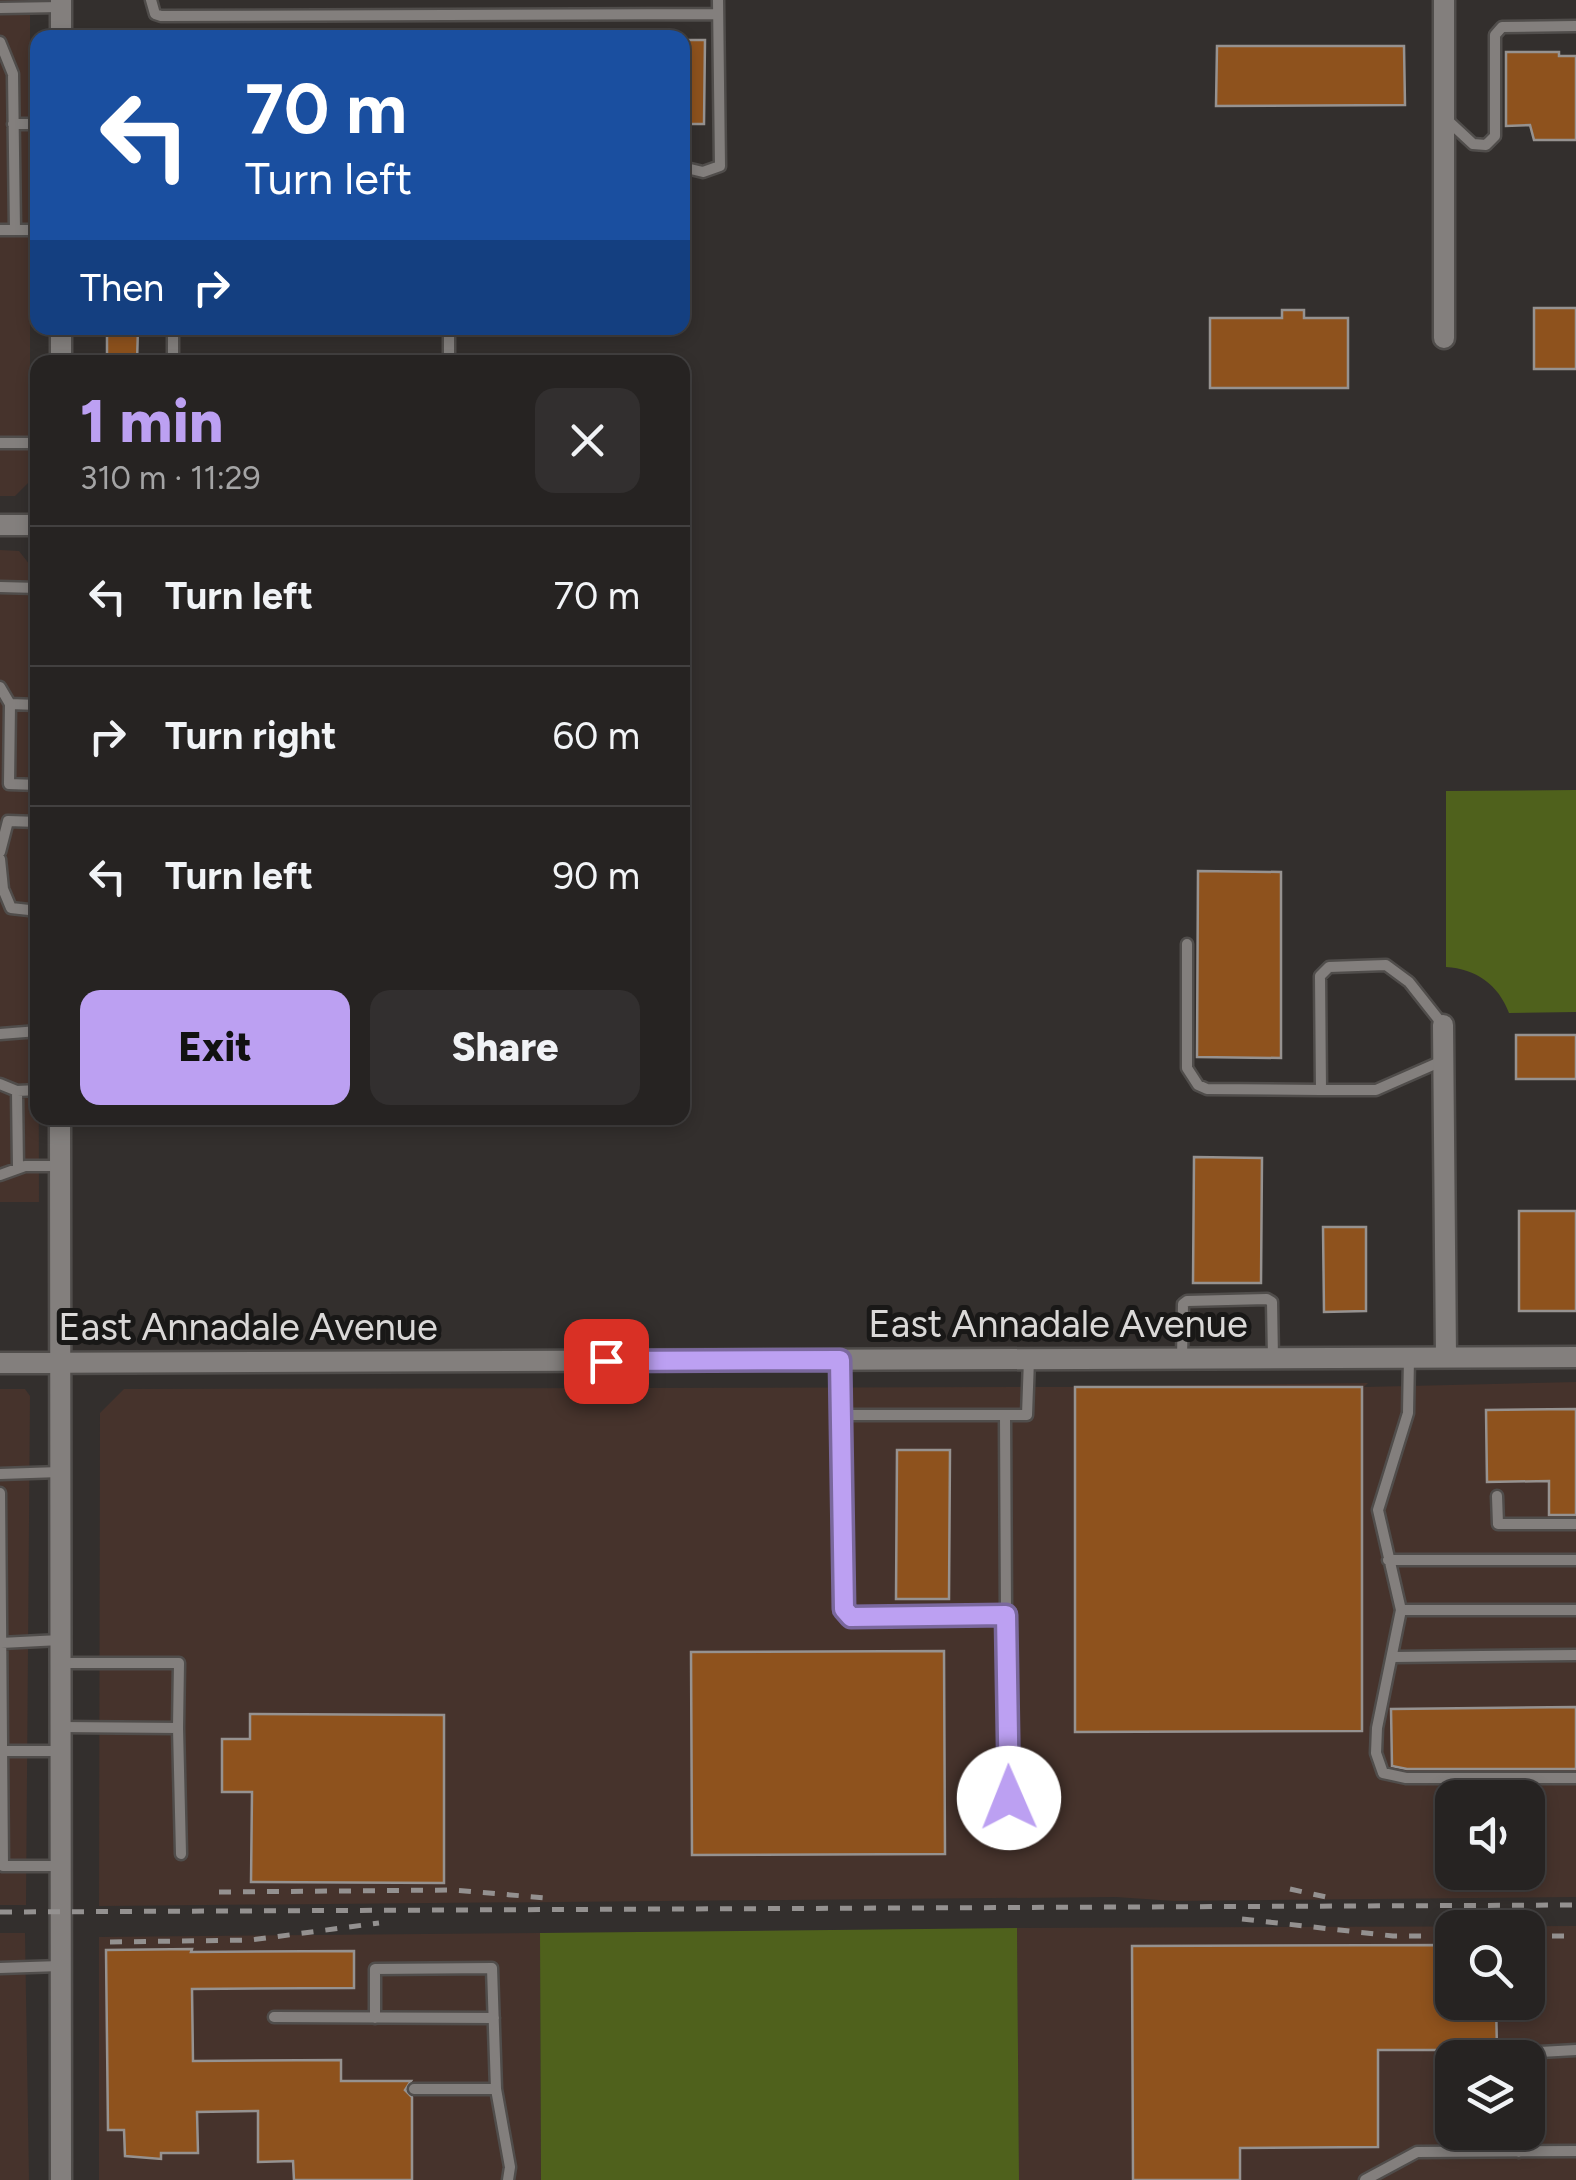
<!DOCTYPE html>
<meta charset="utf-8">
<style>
:root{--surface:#262322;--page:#322f2f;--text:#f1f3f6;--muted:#a4a4a5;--line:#424040;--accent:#bca0f2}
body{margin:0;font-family:Figtree,sans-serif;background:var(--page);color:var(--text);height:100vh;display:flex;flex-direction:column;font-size:38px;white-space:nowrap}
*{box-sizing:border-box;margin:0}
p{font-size:32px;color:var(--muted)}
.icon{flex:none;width:55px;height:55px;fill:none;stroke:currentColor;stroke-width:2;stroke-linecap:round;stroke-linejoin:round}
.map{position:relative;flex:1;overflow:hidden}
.panel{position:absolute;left:30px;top:355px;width:660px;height:770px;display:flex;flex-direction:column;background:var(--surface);border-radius:20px;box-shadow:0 5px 15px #0003,0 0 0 2px var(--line)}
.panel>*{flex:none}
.guide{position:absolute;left:30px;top:30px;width:660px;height:305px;border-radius:20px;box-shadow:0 5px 15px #0003,0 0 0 2px var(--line);background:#1a4fa0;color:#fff;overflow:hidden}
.fabs{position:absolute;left:1435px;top:1780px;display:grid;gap:20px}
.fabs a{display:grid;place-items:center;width:110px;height:110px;border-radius:20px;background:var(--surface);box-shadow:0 5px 15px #0003,0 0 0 2px var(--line);font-size:50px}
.pin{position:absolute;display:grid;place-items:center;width:85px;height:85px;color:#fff;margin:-42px;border-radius:20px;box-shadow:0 5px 15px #0006}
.me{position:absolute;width:110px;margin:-55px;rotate:359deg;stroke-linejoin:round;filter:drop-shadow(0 0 8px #0008)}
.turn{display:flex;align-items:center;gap:35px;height:210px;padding:0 50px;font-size:45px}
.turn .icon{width:130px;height:130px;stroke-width:2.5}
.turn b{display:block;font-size:70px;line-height:85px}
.then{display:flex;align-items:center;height:95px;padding:0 50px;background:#0003;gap:20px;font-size:38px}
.round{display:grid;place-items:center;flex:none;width:105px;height:105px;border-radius:20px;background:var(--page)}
.headline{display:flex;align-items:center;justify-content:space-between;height:170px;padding:0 50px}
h1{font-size:60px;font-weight:800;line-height:75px;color:var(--accent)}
.primary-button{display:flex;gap:20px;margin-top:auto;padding:20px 50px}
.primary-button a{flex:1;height:115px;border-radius:20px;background:var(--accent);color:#111;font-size:40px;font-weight:800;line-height:115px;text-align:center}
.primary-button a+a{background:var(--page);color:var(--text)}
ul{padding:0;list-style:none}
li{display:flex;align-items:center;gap:30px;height:140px;padding:0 50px;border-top:2px solid var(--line)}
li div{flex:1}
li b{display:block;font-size:38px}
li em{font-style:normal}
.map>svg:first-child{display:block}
.industrial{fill:#46332c;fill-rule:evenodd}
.green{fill:#4f611c}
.building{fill:#8e521d;stroke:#969290;stroke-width:2.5}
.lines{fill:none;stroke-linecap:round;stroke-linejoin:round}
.service-casing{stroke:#504d4b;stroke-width:15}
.minor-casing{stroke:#504d4b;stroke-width:25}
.service{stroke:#837f7d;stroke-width:10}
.minor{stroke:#837f7d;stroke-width:20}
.rail{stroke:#949190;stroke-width:5;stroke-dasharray:12 12;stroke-linecap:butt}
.route-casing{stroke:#7a689d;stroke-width:25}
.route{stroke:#bca0f2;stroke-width:18}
.labels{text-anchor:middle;stroke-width:10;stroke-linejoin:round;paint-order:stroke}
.street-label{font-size:38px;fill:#dad8d7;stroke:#191817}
</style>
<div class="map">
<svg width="1576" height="2180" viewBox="0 0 1576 2180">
<rect width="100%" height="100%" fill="#332f2d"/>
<!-- industrial -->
<path class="industrial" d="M0,0H30V481L15,496H0Z
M0,550L19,551L30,565V794L38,795L39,1202H0Z
M1576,1382V1897L1174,1901L1116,1897L99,1906L100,1413L124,1389L1075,1387L1368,1383L1364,1387ZM1452,1798H1528V1872H1452Z
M0,1389H25L30,1396L26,1905H0Z
M1576,1926V2180H1019L1017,1928ZM1452,1928H1528V2002H1452ZM1452,2058H1528V2132H1452Z
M0,1933H25L29,2180H0Z
M540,1933L541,2180H99V1937Z"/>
<!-- green -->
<path class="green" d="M1576,790V1012L1509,1013C1498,984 1476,969 1446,967V791Z
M1017,1928L1019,2180H541L540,1933Z"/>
<!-- building -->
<path class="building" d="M682,40H705L704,124H682Z
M1217,46H1404L1405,105L1216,106Z
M1506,52H1559V56H1576V140H1534L1530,125L1506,126Z
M1534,308H1576V369H1534Z
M1282,310H1304V318H1348V388H1210V318H1282Z
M107,328H138L137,362H107Z
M1198,871L1281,872V1058L1197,1057Z
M1516,1035H1576V1079H1516Z
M1194,1157L1262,1158L1261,1283H1193Z
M1519,1211H1576V1311H1519Z
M1323,1227H1366V1311L1324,1312Z
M1075,1387H1362V1731L1075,1732Z
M1576,1409V1515H1549V1481L1487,1482L1486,1410Z
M897,1450H950L949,1599H896Z
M944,1651L945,1854L692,1855L691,1652Z
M1576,1707V1769H1407L1392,1766L1391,1709Z
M250,1714L444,1715V1883L251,1882L252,1792H222V1739H250Z
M1452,1945V2002H1496L1497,2050H1378V2147L1240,2148V2180H1133L1132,1946Z
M192,1949L191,1952L354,1951V1988L192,1989L193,2061L341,2060V2081H411L405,2090L412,2097V2180H294L293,2161L258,2162V2111L197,2112L198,2153H161V2159L125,2156L124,2130H108L106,1950Z"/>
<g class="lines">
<defs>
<path id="service" d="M151,0L155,14L161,16L718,14
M0,8L61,7
M0,42L13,74L15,230
M1445,118L1473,144L1486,145L1495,136V35L1502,27L1576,26
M13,124H38
M682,167L703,172L720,166L718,0
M0,230H38
M449,328V362
M173,362V328
M0,443H38
M0,587L38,588
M0,687L10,704L38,705
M10,704L9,784L38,785
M0,852L8,821L38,822
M0,859L3,889L11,908L38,911
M1187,944V1068L1198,1085L1207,1089L1321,1090
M0,1034L38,1031
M1442,1061L1376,1090H1321L1320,976L1329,967L1386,965L1409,982L1443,1025
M0,1084L17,1091L38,1090
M17,1091L18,1168
M0,1175L25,1166H60
M1182,1358L1183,1304L1187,1301L1267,1299L1272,1302L1273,1358
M1409,1358L1408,1413L1378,1510L1401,1610L1377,1728L1376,1753L1383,1773L1406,1778H1576
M840,1360L844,1609L851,1617L1006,1615L1009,1834
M841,1415H1027L1029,1359
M1005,1415L1006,1615
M0,1474L60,1472
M0,1493L3,1866H61
M1497,1496L1498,1524H1576
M1388,1560H1576
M1401,1610H1576
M1,1643L60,1640
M1393,1657L1576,1655
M61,1663H179L178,1728
M61,1727L178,1728L181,1854
M2,1751H60
M0,1968L60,1966
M274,2017L494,2018
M375,2018V1969L492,1968L496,2089L510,2167L508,2180
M1528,2064L1540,2052L1576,2050
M414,2089H496
M1519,2152L1521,2132
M1365,2180L1417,2152L1576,2151"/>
<path id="minor" d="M61,0V38
M1444,0V338
M61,362V328
M0,525H38
M1443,1025L1446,1357
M60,1118L61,2180
M0,1363L1576,1357"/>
</defs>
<!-- service casing -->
<use href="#service" class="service-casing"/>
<!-- minor casing -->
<use href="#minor" class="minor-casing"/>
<!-- service -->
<use href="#service" class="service"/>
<!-- minor -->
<use href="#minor" class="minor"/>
<!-- rail -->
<path class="rail" d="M1290,1889L1326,1897
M219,1892L454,1890L546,1898
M0,1912L1576,1905
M1242,1919L1393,1936H1452
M1528,1936H1576
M110,1942L251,1940L379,1923"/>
</g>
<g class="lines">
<defs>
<path id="route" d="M606,1361L840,1360L844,1609L851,1617L1006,1615L1009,1798"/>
</defs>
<!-- route casing -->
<use href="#route" class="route-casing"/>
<!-- route -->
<use href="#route" class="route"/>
</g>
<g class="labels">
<!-- street labels -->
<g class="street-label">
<text x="1058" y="1337">East Annadale Avenue</text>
<text x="248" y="1340">East Annadale Avenue</text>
</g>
</g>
</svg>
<div class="fabs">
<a><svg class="icon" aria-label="sound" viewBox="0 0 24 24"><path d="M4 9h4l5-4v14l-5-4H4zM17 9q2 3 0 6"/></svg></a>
<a><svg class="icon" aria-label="search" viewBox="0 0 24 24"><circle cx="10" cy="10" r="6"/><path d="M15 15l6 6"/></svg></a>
<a><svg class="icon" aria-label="layers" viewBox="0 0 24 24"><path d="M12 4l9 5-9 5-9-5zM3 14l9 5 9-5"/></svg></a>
</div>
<div class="pin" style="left:606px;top:1361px;background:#d93025"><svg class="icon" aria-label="arrive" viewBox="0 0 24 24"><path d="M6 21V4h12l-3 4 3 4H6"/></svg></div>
<svg class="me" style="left:1009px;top:1798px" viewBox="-20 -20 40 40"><circle r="19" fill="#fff"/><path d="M0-13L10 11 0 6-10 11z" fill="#bca0f2"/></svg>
<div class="guide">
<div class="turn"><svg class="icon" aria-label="left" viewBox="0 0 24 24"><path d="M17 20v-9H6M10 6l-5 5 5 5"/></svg><div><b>70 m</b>Turn left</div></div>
<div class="then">Then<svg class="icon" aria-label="right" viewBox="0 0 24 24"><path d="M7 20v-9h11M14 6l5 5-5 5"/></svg></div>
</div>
<section class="panel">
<div class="headline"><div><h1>1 min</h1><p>310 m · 11:29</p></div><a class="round"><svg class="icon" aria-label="close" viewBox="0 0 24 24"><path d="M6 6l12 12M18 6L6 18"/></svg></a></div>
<ul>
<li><svg class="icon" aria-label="left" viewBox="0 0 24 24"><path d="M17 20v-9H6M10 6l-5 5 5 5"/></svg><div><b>Turn left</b></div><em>70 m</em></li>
<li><svg class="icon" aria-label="right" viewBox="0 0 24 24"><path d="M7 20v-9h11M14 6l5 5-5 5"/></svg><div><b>Turn right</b></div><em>60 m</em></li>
<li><svg class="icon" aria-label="left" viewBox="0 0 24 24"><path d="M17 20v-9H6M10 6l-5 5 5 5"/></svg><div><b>Turn left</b></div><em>90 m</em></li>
</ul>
<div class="primary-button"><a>Exit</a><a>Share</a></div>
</section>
</div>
